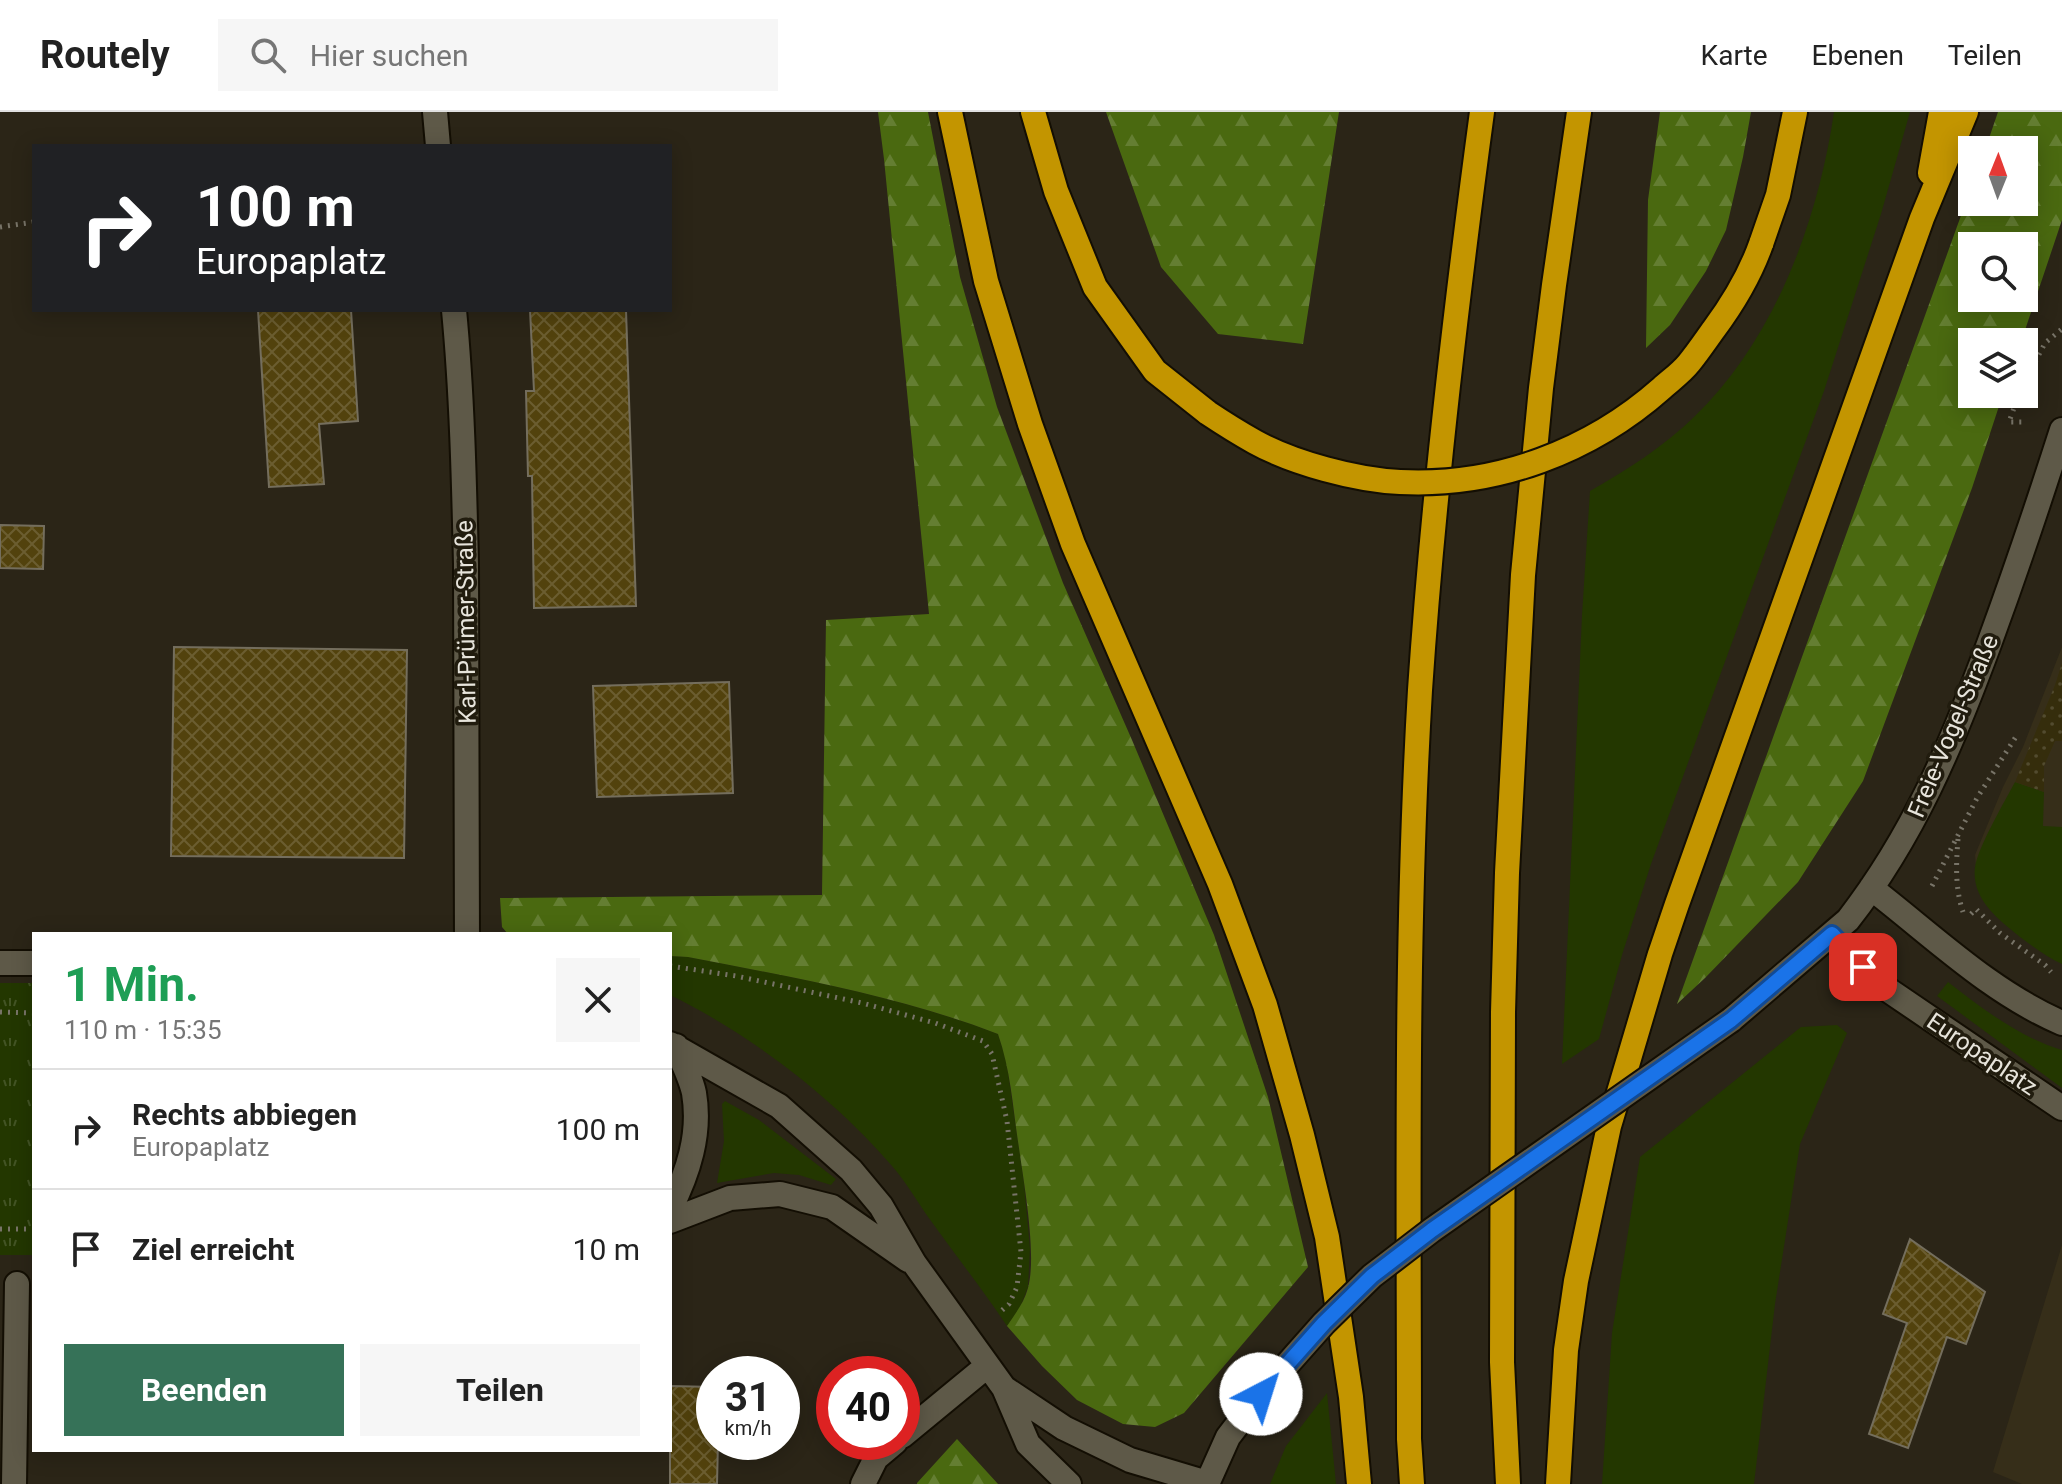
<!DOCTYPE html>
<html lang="de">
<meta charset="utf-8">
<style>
:root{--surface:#fff;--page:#f6f6f6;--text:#222;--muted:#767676;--line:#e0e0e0;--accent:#367258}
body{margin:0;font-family:Roboto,sans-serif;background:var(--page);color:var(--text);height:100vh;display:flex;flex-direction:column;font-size:30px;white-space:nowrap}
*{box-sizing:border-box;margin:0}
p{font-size:26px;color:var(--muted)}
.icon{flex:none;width:44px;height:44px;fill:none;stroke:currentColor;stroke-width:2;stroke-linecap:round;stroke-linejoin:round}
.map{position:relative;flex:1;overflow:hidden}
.panel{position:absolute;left:32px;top:820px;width:640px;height:520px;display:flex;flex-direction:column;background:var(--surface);border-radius:0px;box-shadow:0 4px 20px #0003}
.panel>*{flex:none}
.hud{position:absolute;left:32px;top:32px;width:640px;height:168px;border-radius:0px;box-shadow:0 4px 20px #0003;background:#202124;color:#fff;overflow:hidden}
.needle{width:52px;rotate:1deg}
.buttons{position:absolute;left:1958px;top:24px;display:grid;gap:16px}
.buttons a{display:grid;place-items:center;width:80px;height:80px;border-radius:0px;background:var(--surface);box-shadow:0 4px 20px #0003;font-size:40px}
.speed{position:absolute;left:696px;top:1244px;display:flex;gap:16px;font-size:40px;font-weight:700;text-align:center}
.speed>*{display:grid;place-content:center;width:104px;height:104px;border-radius:50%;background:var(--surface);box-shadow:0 4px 20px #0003;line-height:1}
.speed small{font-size:20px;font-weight:400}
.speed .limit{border:12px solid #d22;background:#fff;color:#111}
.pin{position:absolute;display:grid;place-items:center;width:68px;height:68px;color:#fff;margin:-34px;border-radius:16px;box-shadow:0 4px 12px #0006}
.me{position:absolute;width:88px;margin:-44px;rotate:40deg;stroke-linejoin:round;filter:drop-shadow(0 0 6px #0008)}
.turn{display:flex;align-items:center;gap:28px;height:168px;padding:0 32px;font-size:36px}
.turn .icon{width:104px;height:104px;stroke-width:2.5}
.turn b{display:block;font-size:56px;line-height:68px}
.round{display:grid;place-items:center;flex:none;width:84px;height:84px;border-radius:0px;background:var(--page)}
.headline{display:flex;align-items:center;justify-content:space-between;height:136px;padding:0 32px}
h1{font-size:48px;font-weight:700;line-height:60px;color:#1e9e55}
.cta{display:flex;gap:16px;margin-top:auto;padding:16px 32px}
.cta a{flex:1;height:92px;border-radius:0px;background:var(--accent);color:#fff;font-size:32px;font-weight:700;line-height:92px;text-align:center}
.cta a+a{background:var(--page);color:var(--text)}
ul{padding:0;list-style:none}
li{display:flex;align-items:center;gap:24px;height:120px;padding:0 32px;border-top:2px solid var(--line)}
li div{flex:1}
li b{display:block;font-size:30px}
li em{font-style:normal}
header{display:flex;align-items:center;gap:48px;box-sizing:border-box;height:112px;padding:0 40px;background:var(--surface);border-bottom:2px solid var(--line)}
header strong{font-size:38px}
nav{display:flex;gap:44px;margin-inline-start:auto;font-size:28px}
.search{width:560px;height:72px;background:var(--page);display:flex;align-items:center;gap:20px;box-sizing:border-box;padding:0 28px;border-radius:0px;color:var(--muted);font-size:30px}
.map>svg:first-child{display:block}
.built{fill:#362e19}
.grass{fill:#233700}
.forest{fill:url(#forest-firs);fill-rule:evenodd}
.sand{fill:url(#sand-dots)}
.park{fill:url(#park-tufts)}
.building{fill:url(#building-cross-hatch);stroke:#746e5d;stroke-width:2}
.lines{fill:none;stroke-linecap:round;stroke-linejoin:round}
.minor-casing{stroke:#130e03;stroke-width:28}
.highway-casing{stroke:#130e03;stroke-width:28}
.path{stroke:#787468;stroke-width:5;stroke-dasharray:2 6;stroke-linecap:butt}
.minor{stroke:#5e5948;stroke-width:24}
.highway{stroke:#c39500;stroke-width:24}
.minor-bridge-casing{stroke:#130e03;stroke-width:28;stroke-linecap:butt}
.highway-bridge-casing{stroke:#130e03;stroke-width:28;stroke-linecap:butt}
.minor-bridge{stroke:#5e5948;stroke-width:24}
.highway-bridge{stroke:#c39500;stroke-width:24}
.route-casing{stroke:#114b97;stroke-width:20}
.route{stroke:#1a73e8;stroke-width:14}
.labels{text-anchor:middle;stroke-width:7;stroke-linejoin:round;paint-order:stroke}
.street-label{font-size:24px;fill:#e7e4db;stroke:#211c0e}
</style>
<header>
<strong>Routely</strong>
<div class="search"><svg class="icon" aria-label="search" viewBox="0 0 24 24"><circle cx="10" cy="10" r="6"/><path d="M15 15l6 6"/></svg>Hier suchen</div>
<nav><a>Karte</a><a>Ebenen</a><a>Teilen</a></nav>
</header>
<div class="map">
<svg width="2062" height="1372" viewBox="0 0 2062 1372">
<defs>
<pattern id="forest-firs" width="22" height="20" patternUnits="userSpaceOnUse" patternTransform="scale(2)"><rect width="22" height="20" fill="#4a6910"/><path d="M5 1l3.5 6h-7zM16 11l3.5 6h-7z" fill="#647e32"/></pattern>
<pattern id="sand-dots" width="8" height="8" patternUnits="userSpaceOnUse" patternTransform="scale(2)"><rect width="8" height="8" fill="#352d0c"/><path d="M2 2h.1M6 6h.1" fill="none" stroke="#524b2f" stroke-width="1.8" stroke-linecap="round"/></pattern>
<pattern id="park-tufts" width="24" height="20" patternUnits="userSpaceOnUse" patternTransform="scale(2)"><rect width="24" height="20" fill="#233700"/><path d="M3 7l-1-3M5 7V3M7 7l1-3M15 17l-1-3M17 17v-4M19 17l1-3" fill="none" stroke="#435425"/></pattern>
<pattern id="building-cross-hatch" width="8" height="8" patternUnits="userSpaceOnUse" patternTransform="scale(2)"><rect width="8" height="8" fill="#52420d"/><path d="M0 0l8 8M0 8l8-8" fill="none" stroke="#6b5d30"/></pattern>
</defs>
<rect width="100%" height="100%" fill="#2b2517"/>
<!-- built -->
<path class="built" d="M2062,535V851L1977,767L1975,743L2003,675L2023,635Z
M2062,1133V1372H2022L1993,1360Z"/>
<!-- grass -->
<path class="grass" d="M1834,0H1910L1881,102L1824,279L1651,752L1622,843L1599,927L1562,952L1582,503L1590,379C1627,358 1663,335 1694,305C1775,227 1818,109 1834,0Z
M2015,670L2044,680L2043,714L2062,715V852C2046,845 2034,835 2020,825C1998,807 1971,787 1975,755C1978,735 2005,689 2015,670Z
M670,844L688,845C792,865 899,884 998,922L1006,947L1024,1071L1030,1137L1028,1175L1019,1198L1007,1214C983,1178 956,1144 931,1109C918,1091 907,1071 892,1054C834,986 750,922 670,883Z
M1948,870C1983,897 2019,925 2062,938V976L1937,884Z
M1837,913L1847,921L1800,1032L1775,1192L1754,1372H1602L1612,1221L1640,1045L1801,915Z
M725,989L759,1008L836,1067L831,1073L799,1063L774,1061L717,1071L724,1029L722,992Z
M1327,1281L1336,1372H1270L1286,1334Z"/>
<!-- forest -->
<path class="forest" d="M878,0H928L960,165L997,295L1063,471L1132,628L1214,823L1268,985L1308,1155L1184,1301L1155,1315L1123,1312L1077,1288L1042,1254L1007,1214C1015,1202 1024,1191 1028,1176C1037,1143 1024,1072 1019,1036C1013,998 1011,959 998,922C900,884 791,865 688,845L670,844V822H508L502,815L500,786L822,783L826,508L929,502L884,47Z
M1106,0H1339L1303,232L1218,222L1161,155Z
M1660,0H1751L1743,45L1726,118L1706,159L1670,213L1646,236L1648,88Z
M1998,0H2062V108L2021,230H1972V282H2003L1972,376L1863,669L1798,770L1705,866L1677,892L1972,73V90H2024V38H1985ZM1972,134H2024V186H1972Z
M957,1327L998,1372H917V1371Z"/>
<!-- sand -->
<path class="sand" d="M2062,551V629H2055L2044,654V680L2015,670L2055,573Z"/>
<!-- park -->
<path class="park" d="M0,871H34V1143H0Z"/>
<!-- building -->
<path class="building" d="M258,198H351L358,309L319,312L324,372L269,375Z
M530,198H626L636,494L534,496L532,364H528L526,279H534Z
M0,413L44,414L43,457L0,456Z
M174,535L407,538L404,746L171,744Z
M729,570L733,681L597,685L593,574Z
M1910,1127L1985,1180L1966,1232L1947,1225L1908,1336L1869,1322L1907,1211L1883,1202Z
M670,1274L714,1275V1330H718L717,1372H670Z"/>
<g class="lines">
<defs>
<path id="minor" d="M435,0L438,34
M454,198C462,282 464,367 466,452C467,576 466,699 467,822
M1871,776C1932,823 1990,880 2062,911
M1832,822L1878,871L2062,996
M0,851H34
M1731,908L1848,808C1914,723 1952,632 1989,532C2015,461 2039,390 2062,318
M670,932L779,994L851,1058L881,1094L914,1151L1004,1276L1028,1332L1069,1372
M670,1097C688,1061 701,1022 694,981C691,966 682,949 676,934
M670,1109L730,1086L780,1082L832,1095L908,1148
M1004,1276L1064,1316L1130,1348L1207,1371
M902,1324L987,1254
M14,1372L17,1172
M863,1372L876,1346L895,1330
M1207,1372L1228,1325L1261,1282"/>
<path id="highway" d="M950,0L986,169L1030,312L1073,432L1220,772L1265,893L1302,1023L1327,1125L1351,1285L1359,1372
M1033,0L1056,79L1095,175L1155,259L1208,301
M1930,61L1941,0
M1761,132L1778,83L1795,0
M1412,1372L1409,1327C1409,1078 1405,828 1420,578C1433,385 1456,192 1482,0
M1508,1372L1502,1250L1503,900L1507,761L1523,463L1541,276L1554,173L1579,0
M1558,1372L1566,1238L1576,1169L1609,1014L1660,842L1677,792L1922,106L1966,0"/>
</defs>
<!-- minor casing -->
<use href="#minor" class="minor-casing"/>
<!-- highway casing -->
<use href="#highway" class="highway-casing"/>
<!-- path -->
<path class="path" d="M0,115L34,110
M2024,271L2045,231L2062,217
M2019,282L2009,310H2026
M1958,727C1956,753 1955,776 1963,800
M1932,774L1977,686L2017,623
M1971,802L1976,797L2000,821L2045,853L2051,860
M670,854L736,864L862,891L935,911L983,929L992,942L1007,1009L1021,1140L1017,1175L1009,1192L999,1201
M0,900L34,901
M0,1117H34"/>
<!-- minor -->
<use href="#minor" class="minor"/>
<!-- highway -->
<use href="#highway" class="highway"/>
<defs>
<path id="minor-bridge" d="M1261,1282L1324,1211L1372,1164L1432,1118L1731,908"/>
<path id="highway-bridge" d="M1208,301C1223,311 1239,321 1255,330C1293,351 1356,368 1400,370C1497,375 1591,339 1662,276C1671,268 1682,260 1689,251C1698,240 1706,228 1714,217C1734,190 1750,163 1761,132"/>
</defs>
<!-- minor-bridge casing -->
<use href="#minor-bridge" class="minor-bridge-casing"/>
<!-- highway-bridge casing -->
<use href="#highway-bridge" class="highway-bridge-casing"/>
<!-- minor-bridge -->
<use href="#minor-bridge" class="minor-bridge"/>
<!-- highway-bridge -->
<use href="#highway-bridge" class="highway-bridge"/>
</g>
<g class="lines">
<defs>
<path id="route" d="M1261,1282L1324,1211L1372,1164L1432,1118L1731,908L1832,822L1863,855"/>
</defs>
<!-- route casing -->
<use href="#route" class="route-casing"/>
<!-- route -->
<use href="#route" class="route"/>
</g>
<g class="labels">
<!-- street labels -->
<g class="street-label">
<text transform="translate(466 510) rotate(-91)" y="8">Karl-Prümer-Straße</text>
<text transform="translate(1953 614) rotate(-67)" y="8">Freie-Vogel-Straße</text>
<text transform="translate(1982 942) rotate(34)" y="8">Europaplatz</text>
</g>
</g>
</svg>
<div class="buttons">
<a><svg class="needle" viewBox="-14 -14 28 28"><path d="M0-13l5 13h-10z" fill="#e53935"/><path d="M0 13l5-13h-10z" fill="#767676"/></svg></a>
<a><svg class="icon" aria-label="search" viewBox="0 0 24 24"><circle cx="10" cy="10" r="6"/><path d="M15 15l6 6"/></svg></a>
<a><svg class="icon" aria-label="layers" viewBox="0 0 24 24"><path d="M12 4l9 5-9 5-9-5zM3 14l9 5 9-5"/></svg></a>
</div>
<div class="speed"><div>31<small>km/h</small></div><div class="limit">40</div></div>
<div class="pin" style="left:1863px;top:855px;background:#d93025"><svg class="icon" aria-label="arrive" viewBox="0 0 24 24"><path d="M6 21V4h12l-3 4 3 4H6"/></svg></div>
<svg class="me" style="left:1261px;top:1282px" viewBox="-20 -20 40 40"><circle r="19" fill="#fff"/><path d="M0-13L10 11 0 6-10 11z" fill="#1a73e8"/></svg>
<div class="hud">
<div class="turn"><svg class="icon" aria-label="right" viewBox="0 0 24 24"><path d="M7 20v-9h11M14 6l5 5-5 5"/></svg><div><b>100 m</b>Europaplatz</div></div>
</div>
<section class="panel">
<div class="headline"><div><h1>1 Min.</h1><p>110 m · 15:35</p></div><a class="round"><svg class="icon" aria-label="close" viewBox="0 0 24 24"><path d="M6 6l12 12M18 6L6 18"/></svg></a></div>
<ul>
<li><svg class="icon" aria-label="right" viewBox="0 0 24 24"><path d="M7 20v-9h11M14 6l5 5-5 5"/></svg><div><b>Rechts abbiegen</b><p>Europaplatz</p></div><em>100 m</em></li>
<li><svg class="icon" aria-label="arrive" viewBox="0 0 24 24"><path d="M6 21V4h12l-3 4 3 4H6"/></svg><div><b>Ziel erreicht</b></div><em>10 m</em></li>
</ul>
<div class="cta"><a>Beenden</a><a>Teilen</a></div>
</section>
</div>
